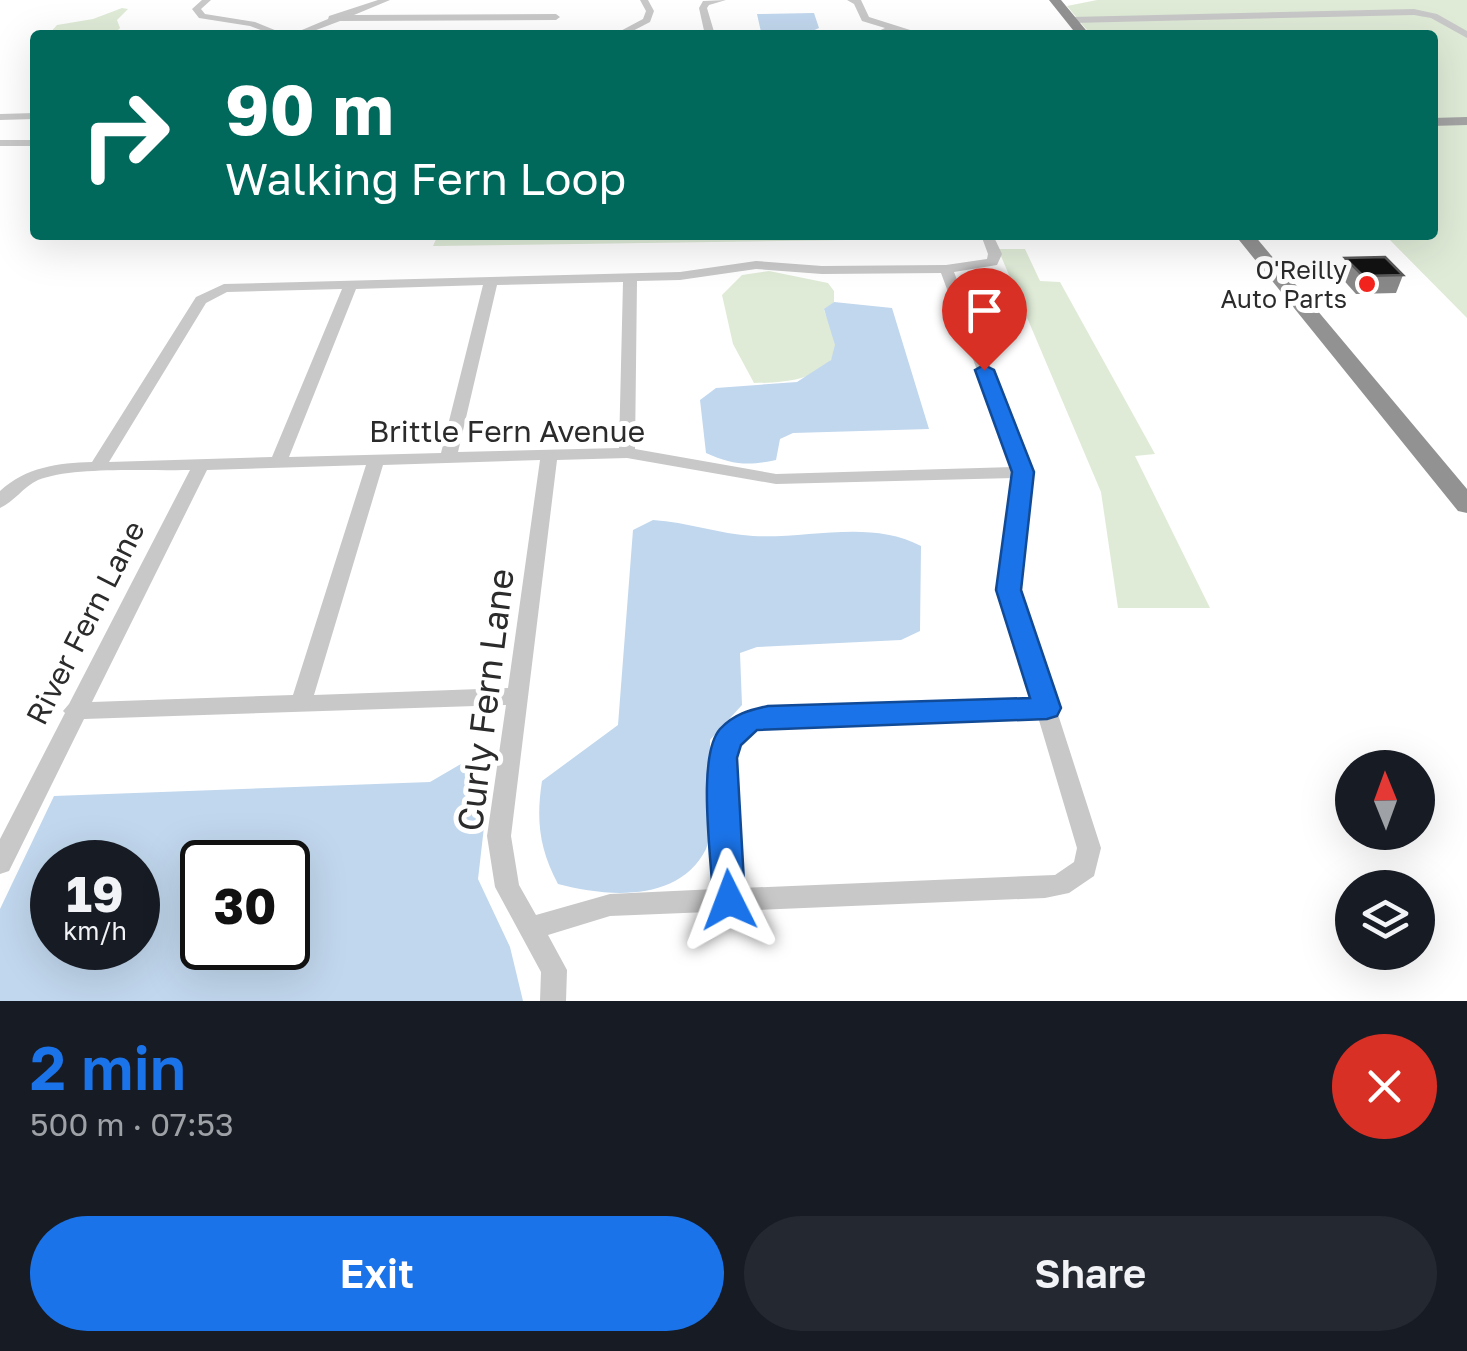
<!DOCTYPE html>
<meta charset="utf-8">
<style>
:root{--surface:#171b24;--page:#242831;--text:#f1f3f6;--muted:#9ea1a6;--accent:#1a73e8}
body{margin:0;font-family:"Golos Text",sans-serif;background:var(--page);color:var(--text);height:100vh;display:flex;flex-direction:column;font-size:38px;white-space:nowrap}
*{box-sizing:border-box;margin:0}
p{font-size:32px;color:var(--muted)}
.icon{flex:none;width:55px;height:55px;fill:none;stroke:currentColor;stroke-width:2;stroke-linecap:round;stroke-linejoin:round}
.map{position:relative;height:1001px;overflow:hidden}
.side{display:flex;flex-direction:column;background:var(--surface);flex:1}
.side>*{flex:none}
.hud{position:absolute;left:30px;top:30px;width:1408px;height:210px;border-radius:10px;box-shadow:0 10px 40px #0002;background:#00695c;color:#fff;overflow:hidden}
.needle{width:65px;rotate:359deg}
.buttons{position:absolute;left:1335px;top:750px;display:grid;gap:20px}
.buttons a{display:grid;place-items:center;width:100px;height:100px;border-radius:50%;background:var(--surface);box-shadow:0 10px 40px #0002;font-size:50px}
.speed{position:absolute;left:30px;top:840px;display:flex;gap:20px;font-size:50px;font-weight:700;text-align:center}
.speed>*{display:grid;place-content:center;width:130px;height:130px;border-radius:50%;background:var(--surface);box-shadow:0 10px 40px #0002;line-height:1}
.speed small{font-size:25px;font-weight:400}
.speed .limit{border:5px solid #111;border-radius:15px;background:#fff;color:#111}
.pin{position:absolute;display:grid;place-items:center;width:85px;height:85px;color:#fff;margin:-102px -42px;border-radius:50% 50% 50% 0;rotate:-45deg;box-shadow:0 0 10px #0007}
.pin .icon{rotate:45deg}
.me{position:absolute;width:110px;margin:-55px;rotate:357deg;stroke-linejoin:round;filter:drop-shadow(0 0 8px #0008)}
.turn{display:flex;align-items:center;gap:35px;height:210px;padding:0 30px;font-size:45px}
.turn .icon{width:130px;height:130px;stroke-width:2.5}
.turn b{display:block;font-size:70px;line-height:85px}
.round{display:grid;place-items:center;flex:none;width:105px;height:105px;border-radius:52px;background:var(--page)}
.summary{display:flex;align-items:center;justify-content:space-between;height:170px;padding:0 30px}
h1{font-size:60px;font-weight:600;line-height:75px;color:var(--accent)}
.button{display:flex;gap:20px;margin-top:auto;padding:20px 30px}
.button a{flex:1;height:115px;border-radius:60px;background:var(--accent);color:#fff;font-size:40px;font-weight:600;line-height:115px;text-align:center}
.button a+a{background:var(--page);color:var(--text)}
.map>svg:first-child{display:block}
.green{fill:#dfebd7}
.water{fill:#c1d7ed;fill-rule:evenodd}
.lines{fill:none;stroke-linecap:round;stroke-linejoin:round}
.minor{fill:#c8c8c8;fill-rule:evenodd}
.major{fill:#a3a3a3;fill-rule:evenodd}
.highway{fill:#929292;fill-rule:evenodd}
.wall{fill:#888}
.building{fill:#121212;stroke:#595959;stroke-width:2.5}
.route{fill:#1a73e8;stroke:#114b97;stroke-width:2.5}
.poi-dot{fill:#f3241d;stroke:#fff;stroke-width:4}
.labels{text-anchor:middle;stroke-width:10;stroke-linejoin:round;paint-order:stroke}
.far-poi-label{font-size:25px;fill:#2b2b2b;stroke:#fff;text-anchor:end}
.street-label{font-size:30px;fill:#2b2b2b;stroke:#fff}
.near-street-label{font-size:35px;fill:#2b2b2b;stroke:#fff}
</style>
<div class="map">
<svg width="1467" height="1001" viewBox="0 0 1467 1001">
<rect width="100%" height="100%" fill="#fff"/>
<!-- green -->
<path class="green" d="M1097,0H1467V120H1433L1432,35H1091L1067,6Z
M122,8L128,9L117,20L120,28L113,35H48L57,25L93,19Z
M1467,123V318L1385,235H1432L1433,124Z
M438,235H982L984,238L433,246Z
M998,249H1025L1040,281L1060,282L1155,454L1135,456L1210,608H1118L1101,492Z
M769,271L828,283L834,291V302L824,310C828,321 836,336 835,348C831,381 778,383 754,383L733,344L722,295L742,275Z"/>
<!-- water -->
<path class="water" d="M814,13L819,28C802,36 780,37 761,32L757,14Z
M834,302L892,308L929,429L793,433L780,439L776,460C749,466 732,465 706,453L700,400L716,388L797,382L831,360L835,345L824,309Z
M653,520C687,522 719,534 753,536C808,539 870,519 921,546L920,631L901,640L757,647L740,653L742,705L710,740C710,761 713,834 706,849C679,903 607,897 558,884C539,848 536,820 542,781L618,725L633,530Z
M466,761L487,801L478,879L510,947L523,1001H0V909L54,796L430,782ZM52,862H138V948H52ZM288,862V948H202V862Z"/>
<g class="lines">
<!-- minor -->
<path class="minor" d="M202,0H211L201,9L205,14L255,22L287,35H274L250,26L199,18L192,9Z
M378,0H390L354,15L556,14L560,17L556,20L340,21L303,35H290L328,19L329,16Z
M640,0H648L654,11L650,22L625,35H613L643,19L646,11Z
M726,0L709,5L707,8L715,35H705L699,8L703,1Z
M847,0H861L869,17L926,35L895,31L870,35L885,28L862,21L854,4Z
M1414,9L1437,14L1467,31V38L1431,18L1414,15L1072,23L1068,20L1072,17Z
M35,113V119L0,120V114Z
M0,140H35V146H0Z
M981,235H993L1002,254L997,265L954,272L1031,472L1018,590L1101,848L1094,876L1069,893L1045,898L610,916L548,935L567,970L566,1001H540L541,972L495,887L487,836L506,705L84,719L9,871L0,874V839L65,713L63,711L69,704L190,470C151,471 72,466 38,480C23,487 14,502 0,508V491C26,467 58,463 92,462L196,297L224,284L680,272L756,261L822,266L946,265L987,259L988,254ZM756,269L822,274L941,273L1013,467L776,474L635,449L637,281L680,280ZM623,282L619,448L458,452L497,285ZM483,285L441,453L289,457L356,289ZM342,289L272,457L109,462L206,303L227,292ZM627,458L776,484L1014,478L998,590L1033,700L768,709C705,723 711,757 713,811C714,837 715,863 716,889L610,894L536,915L519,885L511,836L557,460ZM540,460L508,688L314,695L383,465ZM366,465L293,695L92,702L207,470ZM1038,717L1077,848L1074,862L1055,875L741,888L733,758C739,741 750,730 768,725Z"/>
<!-- major -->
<path class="major" d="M1467,117V125L1432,126V118Z"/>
<!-- highway -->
<path class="highway" d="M1049,0H1061L1090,35H1077Z
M1235,235H1254L1467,489V513L1458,511Z"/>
</g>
<!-- wall -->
<path class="wall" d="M1345,258L1403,275L1396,293L1356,294L1339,275Z"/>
<!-- building -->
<path class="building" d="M1385,257L1403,275L1363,276L1345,258Z"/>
<!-- route -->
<path class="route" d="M984,365L994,370L1034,472L1021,590L1061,708L1057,716L1047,719L757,730L741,745L737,758L745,900L740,910L729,914L718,910L713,900C712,861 696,757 720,729C734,714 749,710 768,706L1030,698L996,590L1012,472L975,370Z"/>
<!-- markers -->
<circle class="poi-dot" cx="1367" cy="284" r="10"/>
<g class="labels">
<!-- far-poi labels -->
<g class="far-poi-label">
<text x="1347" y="279">O'Reilly<tspan x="1347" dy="29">Auto Parts</tspan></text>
</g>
<!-- street labels -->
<g class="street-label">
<text x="507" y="442">Brittle Fern Avenue</text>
<text transform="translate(86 623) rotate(-63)" y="10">River Fern Lane</text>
</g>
<!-- near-street labels -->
<g class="near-street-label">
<text transform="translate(486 700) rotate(-83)" y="12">Curly Fern Lane</text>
</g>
</g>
</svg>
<div class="buttons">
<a><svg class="needle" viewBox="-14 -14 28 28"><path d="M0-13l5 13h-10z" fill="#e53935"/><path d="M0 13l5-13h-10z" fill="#9ea1a6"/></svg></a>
<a><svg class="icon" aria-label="layers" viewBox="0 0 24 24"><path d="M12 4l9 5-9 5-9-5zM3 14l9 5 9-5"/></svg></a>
</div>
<div class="speed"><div>19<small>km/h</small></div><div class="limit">30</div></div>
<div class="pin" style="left:984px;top:370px;background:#d93025"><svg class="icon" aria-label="arrive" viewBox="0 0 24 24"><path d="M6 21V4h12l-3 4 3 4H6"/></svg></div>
<svg class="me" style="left:729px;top:900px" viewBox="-20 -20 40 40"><path d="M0-17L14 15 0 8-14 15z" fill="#1a73e8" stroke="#fff" stroke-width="4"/></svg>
<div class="hud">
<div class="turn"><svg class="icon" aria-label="right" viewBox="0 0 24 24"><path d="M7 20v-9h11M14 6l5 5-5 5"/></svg><div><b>90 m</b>Walking Fern Loop</div></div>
</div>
</div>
<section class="side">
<div class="summary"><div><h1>2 min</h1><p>500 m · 07:53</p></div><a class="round" style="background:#d93025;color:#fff"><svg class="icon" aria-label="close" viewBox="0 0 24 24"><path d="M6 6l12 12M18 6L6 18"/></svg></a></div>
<div class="button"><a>Exit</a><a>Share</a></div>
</section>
